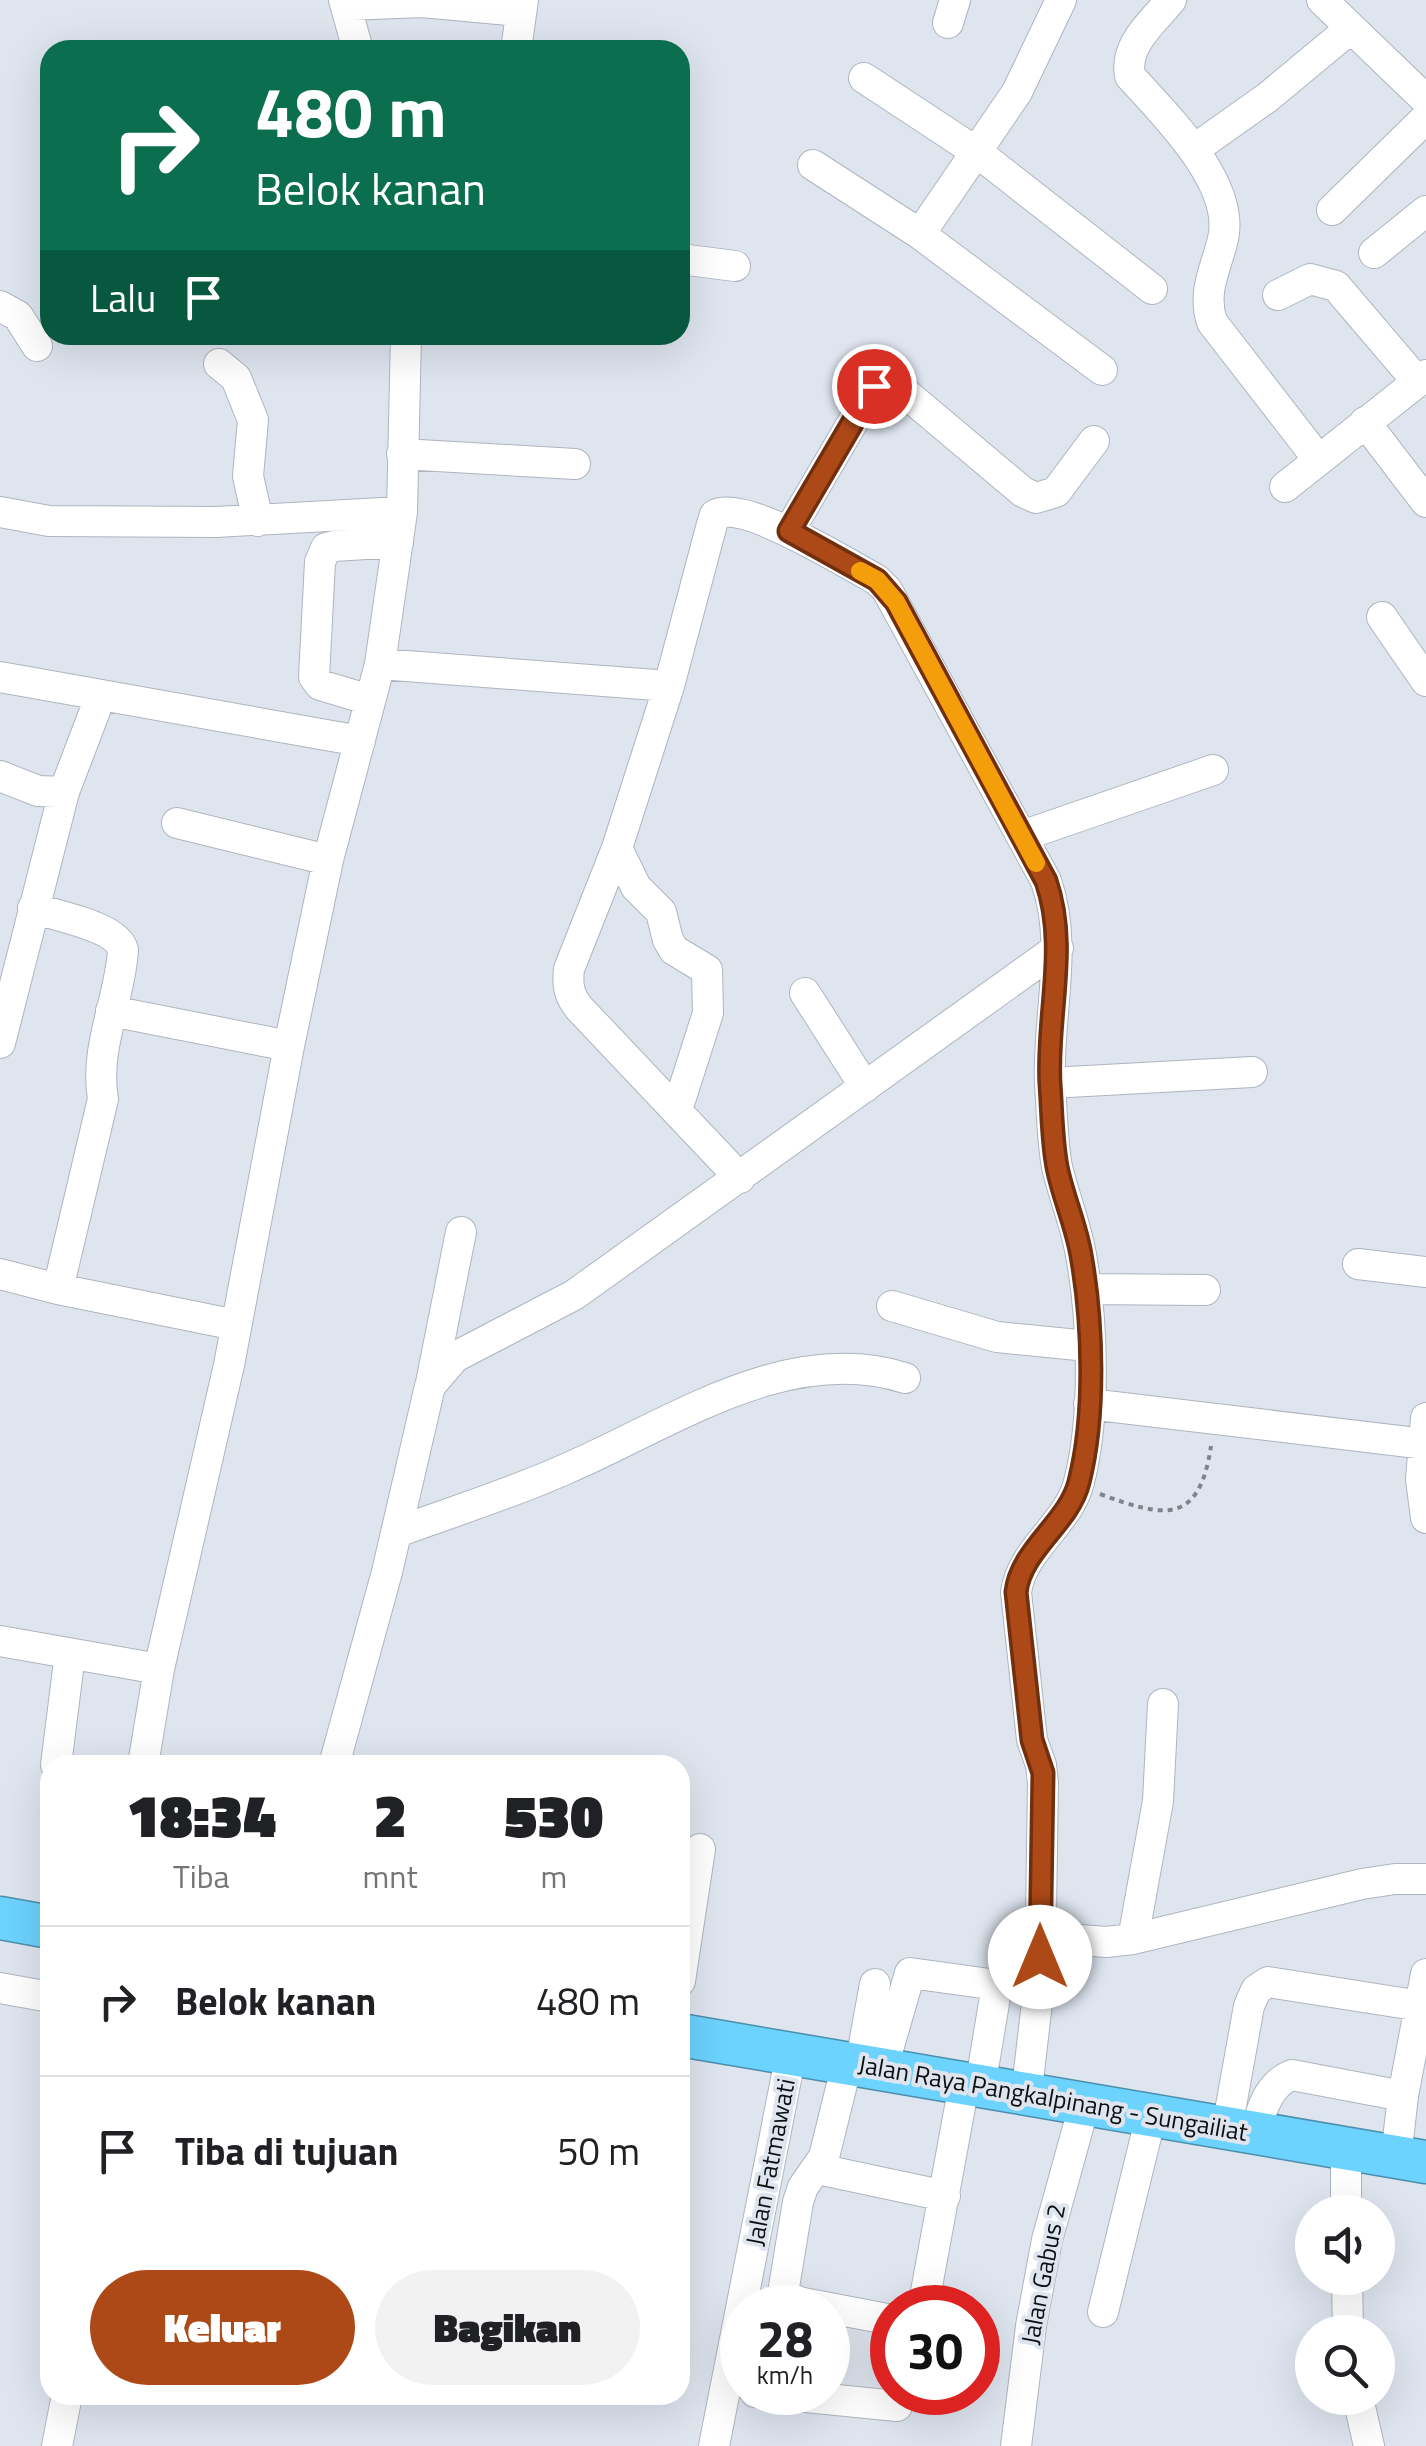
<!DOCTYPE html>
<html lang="id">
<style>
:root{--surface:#fff;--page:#f2f2f2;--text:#202124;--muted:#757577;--line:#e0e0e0;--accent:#ad4917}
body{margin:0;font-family:"Titillium Web",sans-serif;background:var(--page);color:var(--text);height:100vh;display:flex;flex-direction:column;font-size:38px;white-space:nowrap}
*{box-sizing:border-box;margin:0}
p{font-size:32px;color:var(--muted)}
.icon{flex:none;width:55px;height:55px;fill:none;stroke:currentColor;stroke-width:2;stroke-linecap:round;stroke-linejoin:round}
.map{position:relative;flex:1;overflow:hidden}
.panel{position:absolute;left:40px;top:1755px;width:650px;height:650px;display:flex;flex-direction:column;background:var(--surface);border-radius:30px;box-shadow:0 10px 40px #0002}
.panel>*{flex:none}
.hud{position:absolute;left:40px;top:40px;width:650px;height:305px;border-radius:30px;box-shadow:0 10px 40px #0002;background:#0b6e4f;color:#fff;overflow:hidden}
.tools{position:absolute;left:1295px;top:2195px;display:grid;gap:20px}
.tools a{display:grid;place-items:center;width:100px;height:100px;border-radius:50%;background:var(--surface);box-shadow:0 10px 40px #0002;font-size:50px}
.speed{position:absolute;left:720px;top:2285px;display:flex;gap:20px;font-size:50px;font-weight:700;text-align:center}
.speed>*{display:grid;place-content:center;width:130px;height:130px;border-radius:50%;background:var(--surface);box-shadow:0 10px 40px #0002;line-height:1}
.speed small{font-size:25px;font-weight:400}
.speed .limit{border:15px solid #d22;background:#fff;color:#111}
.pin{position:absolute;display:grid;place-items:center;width:85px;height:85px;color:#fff;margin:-42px;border:5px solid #fff;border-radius:50%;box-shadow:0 2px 10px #0007}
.me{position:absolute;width:110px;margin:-55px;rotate:0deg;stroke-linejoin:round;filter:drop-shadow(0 0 8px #0008)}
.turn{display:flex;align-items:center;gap:35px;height:210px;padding:0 50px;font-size:45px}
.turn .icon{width:130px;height:130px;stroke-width:2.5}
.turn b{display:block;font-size:70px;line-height:85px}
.then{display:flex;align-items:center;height:95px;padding:0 50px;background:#0003;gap:20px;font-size:38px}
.eta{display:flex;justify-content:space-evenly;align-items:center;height:170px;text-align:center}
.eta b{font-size:60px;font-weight:800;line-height:70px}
.button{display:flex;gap:20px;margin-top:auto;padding:20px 50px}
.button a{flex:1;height:115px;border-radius:60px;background:var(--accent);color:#fff;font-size:40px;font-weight:800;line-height:115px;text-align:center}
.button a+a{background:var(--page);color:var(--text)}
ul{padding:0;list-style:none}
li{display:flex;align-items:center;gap:30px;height:150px;padding:0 50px;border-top:2px solid var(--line)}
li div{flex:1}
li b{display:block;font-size:38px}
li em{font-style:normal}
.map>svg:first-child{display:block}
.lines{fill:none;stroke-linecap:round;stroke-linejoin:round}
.minor-casing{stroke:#aeb5be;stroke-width:32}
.highway-casing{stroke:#4b8eac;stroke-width:45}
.path{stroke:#7f848b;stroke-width:4;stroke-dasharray:5 5;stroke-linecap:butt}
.minor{stroke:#fff;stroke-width:30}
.highway{stroke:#6cd2fe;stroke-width:42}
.route-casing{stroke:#702f0f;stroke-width:25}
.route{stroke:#ad4917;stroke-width:18}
.slow{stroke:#f59e0b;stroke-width:18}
.labels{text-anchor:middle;stroke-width:8;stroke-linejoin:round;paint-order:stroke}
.street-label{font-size:25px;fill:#0d1013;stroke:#dee5ef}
</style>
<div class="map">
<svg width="1426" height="2446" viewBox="0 0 1426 2446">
<rect width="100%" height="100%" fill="#dee5ef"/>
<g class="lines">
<defs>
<path id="minor" d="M344,0L358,50
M1171,0C1152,23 1124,45 1130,76C1164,114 1236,183 1223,239C1216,269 1202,291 1212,322L1318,459
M1322,0L1426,100
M346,5L422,2L519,11
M948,23L955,0
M516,50L523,0
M864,78L978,153L1152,289
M1196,148L1268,97L1351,28
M813,165L920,234L1017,92L1061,0
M1332,210L1426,118
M920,234L1102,370
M1374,253L1426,211
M680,259L735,266
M1278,295L1310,279L1336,286L1417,381
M0,306L18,316L37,346
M219,364L236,378L253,420L248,476L258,521
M1365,422L1426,502
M402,454L575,464
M1285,487L1426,375
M0,512L49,521L216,522L402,512
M789,531L874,386L885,380L891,381L1023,492L1036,498L1056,492L1094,441
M1382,617L1426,681
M380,664L669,686
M0,677L360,741
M370,700L320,685L314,677L320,562L326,548L334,546L398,542
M0,776L38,791L64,792
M177,823L328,860
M1022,836L1213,770
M617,848L636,887L661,912L668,940L674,950L707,970L708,1013L677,1110
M33,908C56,916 117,926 123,950C120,1000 94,1048 103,1099L58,1289
M805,993L865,1087
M111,1011L289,1046
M0,1043L64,792L101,695
M1050,1083L1252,1072
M740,1178L580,1009C569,996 567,986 569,969L617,848L669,686L712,524L715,515C744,499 848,564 877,580L887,590L1046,881C1069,947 1047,1016 1050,1084C1052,1111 1052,1140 1057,1167C1064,1197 1076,1225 1081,1255C1093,1322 1096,1415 1079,1482C1069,1523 1022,1549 1016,1592L1032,1740L1041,1765L1043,1783L1040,1977L1026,2097
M1358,1264L1426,1272
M0,1274L58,1289L236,1325
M1086,1289L1205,1290
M892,1306L997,1337L1088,1346
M431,1383L461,1232
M1089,1404L1426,1444
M1426,1418L1421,1479L1426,1518
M397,1532C454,1511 513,1493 568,1468C672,1423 788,1341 905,1378
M0,1641L159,1669
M56,1765L70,1654
M143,1765L159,1669L229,1365L289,1046L328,860L380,664L402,512L406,335
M334,1765L387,1572L430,1386L455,1357L574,1295L1058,948
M1041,1937L1106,1942L1133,1939L1362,1884L1395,1879H1426
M1133,1939L1158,1801L1163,1704
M680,1981L700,1849
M0,1988L50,1997
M847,2064L824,2157L803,2187L798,2202L783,2293L798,2302L892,2320
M860,2066L875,1984
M882,2070L910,1973L997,1985L980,2087
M1403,2096L1426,1974
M1227,2128L1249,2006L1256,1990L1268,1982L1421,2006
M1254,2133C1262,2110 1268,2084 1292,2075L1403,2096L1396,2157
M1346,2147V2212
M818,2169L945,2196
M1347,2278L1348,2332
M923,2308L964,2085
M1103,2312L1151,2116
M755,2392L897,2406
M1358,2398L1369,2446
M57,2446L67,2395
M714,2446L791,2054
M1016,2446L1031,2326L1047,2240L1084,2106"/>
<path id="highway" d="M0,1918L50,1927
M680,2035L1426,2162"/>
</defs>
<!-- minor casing -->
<use href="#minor" class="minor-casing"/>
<!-- highway casing -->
<use href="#highway" class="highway-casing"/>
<!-- path -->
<path class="path" d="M1100,1494C1163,1517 1199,1527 1211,1446"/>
<!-- minor -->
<use href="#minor" class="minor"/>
<!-- highway -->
<use href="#highway" class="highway"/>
</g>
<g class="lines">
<defs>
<path id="route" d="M874,386L789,531L877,580L896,602L1046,881C1069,947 1046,1016 1050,1084C1052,1111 1052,1140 1057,1167C1063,1197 1076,1225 1081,1255C1093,1322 1096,1415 1079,1482C1069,1523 1021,1549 1016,1592L1032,1740L1043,1773L1040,1957"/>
</defs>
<!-- route casing -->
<use href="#route" class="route-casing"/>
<!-- route -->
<use href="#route" class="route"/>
<!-- slow -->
<path class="slow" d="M860,571L877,580L896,602L1036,863"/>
</g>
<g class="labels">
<!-- street labels -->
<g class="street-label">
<text transform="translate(1053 2098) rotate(10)" y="9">Jalan Raya Pangkalpinang - Sungailiat</text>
<text transform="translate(770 2162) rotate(-79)" y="9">Jalan Fatmawati</text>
<text transform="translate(1043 2274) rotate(-79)" y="9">Jalan Gabus 2</text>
</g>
</g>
</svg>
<div class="tools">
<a><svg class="icon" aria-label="sound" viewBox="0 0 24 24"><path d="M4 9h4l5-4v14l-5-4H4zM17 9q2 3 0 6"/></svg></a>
<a><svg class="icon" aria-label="search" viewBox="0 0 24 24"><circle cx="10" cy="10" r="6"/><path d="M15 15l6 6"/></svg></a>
</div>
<div class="speed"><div>28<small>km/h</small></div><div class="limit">30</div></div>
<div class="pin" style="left:874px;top:386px;background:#d93025"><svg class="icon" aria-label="arrive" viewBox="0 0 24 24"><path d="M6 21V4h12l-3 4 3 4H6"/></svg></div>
<svg class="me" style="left:1040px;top:1957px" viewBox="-20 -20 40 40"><circle r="19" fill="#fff"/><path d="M0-13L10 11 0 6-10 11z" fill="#ad4917"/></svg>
<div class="hud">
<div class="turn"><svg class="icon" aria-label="right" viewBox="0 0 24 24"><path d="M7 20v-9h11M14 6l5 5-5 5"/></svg><div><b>480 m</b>Belok kanan</div></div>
<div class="then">Lalu<svg class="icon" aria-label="arrive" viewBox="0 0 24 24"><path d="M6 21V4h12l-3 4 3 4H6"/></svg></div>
</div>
<section class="panel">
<div class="eta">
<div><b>18:34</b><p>Tiba</p></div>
<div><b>2</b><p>mnt</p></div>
<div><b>530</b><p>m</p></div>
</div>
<ul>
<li><svg class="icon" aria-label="right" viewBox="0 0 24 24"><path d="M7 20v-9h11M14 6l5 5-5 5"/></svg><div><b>Belok kanan</b></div><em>480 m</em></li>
<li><svg class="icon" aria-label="arrive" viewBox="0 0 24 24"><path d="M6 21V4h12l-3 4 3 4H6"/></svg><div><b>Tiba di tujuan</b></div><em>50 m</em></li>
</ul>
<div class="button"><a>Keluar</a><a>Bagikan</a></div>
</section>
</div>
